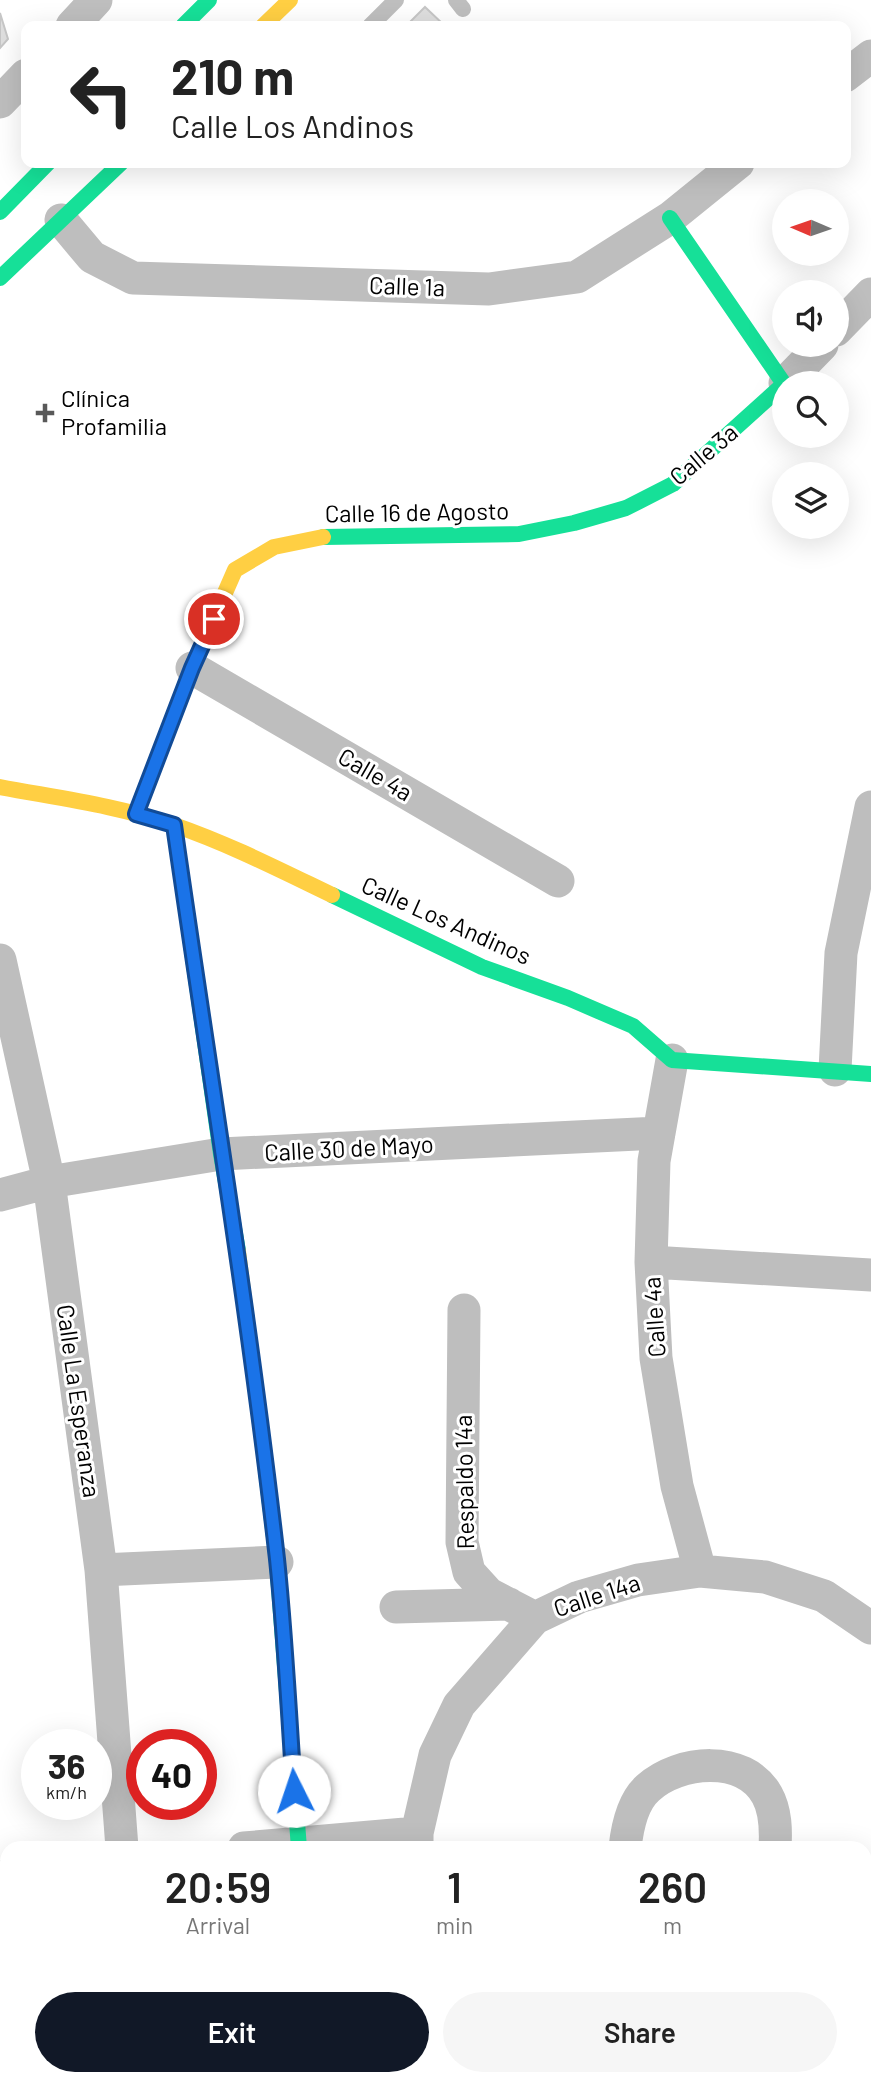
<!DOCTYPE html>
<meta charset="utf-8">
<style>
:root{--surface:#fff;--page:#f6f6f6;--text:#222;--muted:#767676;--accent:#111827}
body{margin:0;font-family:Barlow,sans-serif;background:var(--page);color:var(--text);height:100vh;display:flex;flex-direction:column;font-size:26px;white-space:nowrap}
*{box-sizing:border-box;margin:0}
p{font-size:23px;color:var(--muted)}
.icon{flex:none;width:38px;height:38px;fill:none;stroke:currentColor;stroke-width:2;stroke-linecap:round;stroke-linejoin:round}
.map{position:relative;flex:1;overflow:hidden}
.sheet{position:absolute;left:0px;top:1841px;width:872px;height:245px;display:flex;flex-direction:column;background:var(--surface);border-radius:21px 21px 0 0;box-shadow:0 7px 28px #0002}
.sheet>*{flex:none}
.banner{position:absolute;left:21px;top:21px;width:830px;height:147px;border-radius:14px;box-shadow:0 7px 28px #0002;background:#fff;color:var(--text);overflow:hidden}
.needle{width:46px;rotate:272deg}
.fabs{position:absolute;left:772px;top:189px;display:grid;gap:14px}
.fabs a{display:grid;place-items:center;width:77px;height:77px;border-radius:50%;background:var(--surface);box-shadow:0 7px 28px #0002;font-size:35px}
.speed{position:absolute;left:21px;top:1729px;display:flex;gap:14px;font-size:35px;font-weight:700;text-align:center}
.speed>*{display:grid;place-content:center;width:91px;height:91px;border-radius:50%;background:var(--surface);box-shadow:0 7px 28px #0002;line-height:1}
.speed small{font-size:18px;font-weight:400}
.speed .limit{border:10px solid #d22;background:#fff;color:#111}
.pin{position:absolute;display:grid;place-items:center;width:60px;height:60px;color:#fff;margin:-30px;border:4px solid #fff;border-radius:50%;box-shadow:0 2px 7px #0007}
.me{position:absolute;width:77px;margin:-38px;rotate:356deg;stroke-linejoin:round;filter:drop-shadow(0 0 5px #0008)}
.turn{display:flex;align-items:center;gap:24px;height:147px;padding:0 35px;font-size:32px}
.turn .icon{width:91px;height:91px;stroke-width:2.5}
.turn b{display:block;font-size:49px;line-height:60px}
.eta{display:flex;justify-content:space-evenly;align-items:center;height:119px;text-align:center}
.eta b{font-size:42px;font-weight:600;line-height:49px}
.button{display:flex;gap:14px;margin-top:auto;padding:14px 35px}
.button a{flex:1;height:80px;border-radius:42px;background:var(--accent);color:#fff;font-size:28px;font-weight:600;line-height:80px;text-align:center}
.button a+a{background:var(--page);color:var(--text)}
.map>svg:first-child{display:block}
.building{fill:#dedede;stroke:#c6c6c6;stroke-width:2}
.lines{fill:none;stroke-linecap:round;stroke-linejoin:round}
.lane{stroke:#bebebe;stroke-width:16}
.street{stroke:#bebebe;stroke-width:33}
.fast{stroke:#16e098;stroke-width:16}
.slow{stroke:#ffcf43;stroke-width:16}
.route-casing{stroke:#114b97;stroke-width:18}
.route{stroke:#1a73e8;stroke-width:12}
.poi-dot{fill:#595959;stroke:#fff;stroke-width:2.5}
.labels{text-anchor:middle;stroke-width:6;stroke-linejoin:round;paint-order:stroke}
.street-label{font-size:24px;fill:#000;stroke:#fff}
.poi-label{font-size:24px;fill:#000;stroke:#fff;text-anchor:start}
</style>
<div class="map">
<svg width="871" height="2086" viewBox="0 0 871 2086">
<rect width="100%" height="100%" fill="#fff"/>
<!-- building -->
<path class="building" d="M425,7L445,26H406Z
M0,13L8,39L0,48Z"/>
<g class="lines">
<!-- lane -->
<path class="lane" d="M456,0L463,9
M370,26L396,0"/>
<!-- street -->
<path class="street" d="M72,26L96,0
M845,76L871,56
M0,102L26,75
M61,220L92,257L133,278L489,289L577,277L670,218L738,163
M836,330L871,294
M785,383L822,345
M192,668L558,881
M0,960L49,1182L101,1570L122,1848
M672,1060L654,1161L651,1262L656,1358L677,1486L700,1571
M835,1070L841,953L871,807
M0,1195L49,1182L221,1154L659,1133
M651,1262L871,1275
M464,1310L462,1542L469,1572L489,1594L535,1618
M101,1570L277,1562
M396,1607L509,1604
M244,1848L417,1833
M417,1848V1833L435,1755L459,1705L535,1618L579,1597L638,1580L700,1571L765,1577L824,1596L871,1628
M625,1848C627,1829 632,1802 648,1788C679,1760 744,1754 767,1795C776,1811 776,1831 775,1848
M0,1877L7,1876
M134,2079V2086
M419,2079V2086
M332,2086V2079
M607,2086L608,2079
M868,2086L871,2084"/>
<!-- fast -->
<path class="fast" d="M183,26L209,0
M0,212L48,163
M0,278L121,163
M323,537L519,534L574,523L626,508L673,484L784,384L670,218
M174,825L221,1154L238,1251
M332,895L482,967L568,998L633,1026L672,1060L871,1074
M266,1471L277,1562L299,1848"/>
<!-- slow -->
<path class="slow" d="M263,26L290,0
M0,787C58,798 119,806 174,825C229,844 280,870 332,895
M136,814L192,668L235,570L274,547L323,537
M238,1251L266,1471"/>
</g>
<g class="lines">
<defs>
<path id="route" d="M214,619L192,668L136,814L174,825C209,1070 249,1313 277,1559C285,1636 289,1714 294,1791"/>
</defs>
<!-- route casing -->
<use href="#route" class="route-casing"/>
<!-- route -->
<use href="#route" class="route"/>
</g>
<!-- markers -->
<path class="poi-dot" d="M41.5 402.5h7v7h7v7h-7v7h-7v-7h-7v-7h7z"/>
<g class="labels">
<!-- street labels -->
<g class="street-label">
<text transform="translate(407 287) rotate(2)" y="8">Calle 1a</text>
<text transform="translate(704 455) rotate(-40)" y="8">Calle 3a</text>
<text transform="translate(417 513) rotate(-1)" y="8">Calle 16 de Agosto</text>
<text transform="translate(375 775) rotate(30)" y="8">Calle 4a</text>
<text transform="translate(446 921) rotate(24)" y="8">Calle Los Andinos</text>
<text transform="translate(349 1149) rotate(-3)" y="8">Calle 30 de Mayo</text>
<text transform="translate(655 1317) rotate(-94)" y="8">Calle 4a</text>
<text transform="translate(78 1401) rotate(82)" y="8">Calle La Esperanza</text>
<text transform="translate(465 1482) rotate(-91)" y="8">Respaldo 14a</text>
<text transform="translate(597 1596) rotate(-18)" y="8">Calle 14a</text>
</g>
<!-- poi labels -->
<g class="poi-label">
<text x="61" y="407">Clínica<tspan x="61" dy="28">Profamilia</tspan></text>
</g>
</g>
</svg>
<div class="fabs">
<a><svg class="needle" viewBox="-14 -14 28 28"><path d="M0-13l5 13h-10z" fill="#e53935"/><path d="M0 13l5-13h-10z" fill="#767676"/></svg></a>
<a><svg class="icon" aria-label="sound" viewBox="0 0 24 24"><path d="M4 9h4l5-4v14l-5-4H4zM17 9q2 3 0 6"/></svg></a>
<a><svg class="icon" aria-label="search" viewBox="0 0 24 24"><circle cx="10" cy="10" r="6"/><path d="M15 15l6 6"/></svg></a>
<a><svg class="icon" aria-label="layers" viewBox="0 0 24 24"><path d="M12 4l9 5-9 5-9-5zM3 14l9 5 9-5"/></svg></a>
</div>
<div class="speed"><div>36<small>km/h</small></div><div class="limit">40</div></div>
<div class="pin" style="left:214px;top:619px;background:#d93025"><svg class="icon" aria-label="arrive" viewBox="0 0 24 24"><path d="M6 21V4h12l-3 4 3 4H6"/></svg></div>
<svg class="me" style="left:294px;top:1791px" viewBox="-20 -20 40 40"><circle r="19" fill="#fff"/><path d="M0-13L10 11 0 6-10 11z" fill="#1a73e8"/></svg>
<div class="banner">
<div class="turn"><svg class="icon" aria-label="left" viewBox="0 0 24 24"><path d="M17 20v-9H6M10 6l-5 5 5 5"/></svg><div><b>210 m</b>Calle Los Andinos</div></div>
</div>
<section class="sheet">
<div class="eta">
<div><b>20:59</b><p>Arrival</p></div>
<div><b>1</b><p>min</p></div>
<div><b>260</b><p>m</p></div>
</div>
<div class="button"><a>Exit</a><a>Share</a></div>
</section>
</div>
